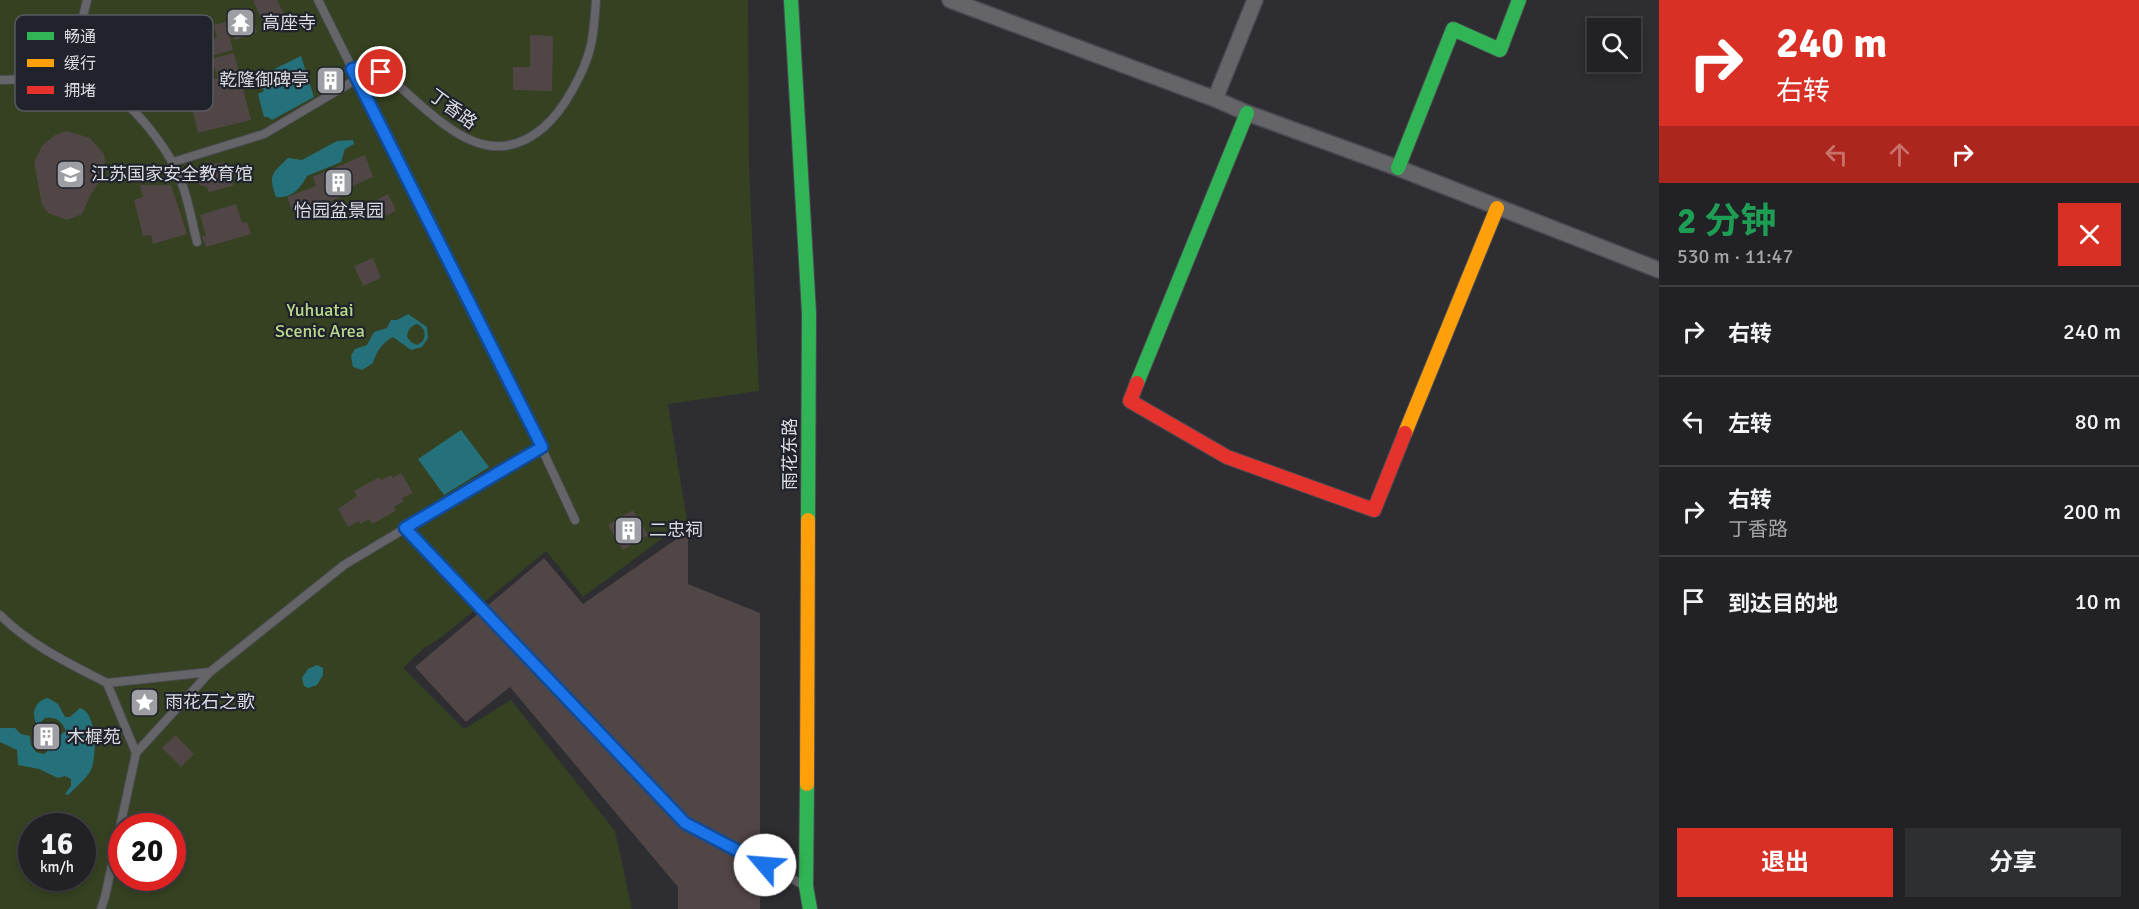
<!DOCTYPE html>
<html lang="zh">
<meta charset="utf-8">
<style>
:root{--surface:#222226;--page:#2e2f32;--text:#f1f3f6;--muted:#a2a4a7;--line:#3f3f43;--accent:#d93025}
body{margin:0;font-family:Signika,"Noto Sans SC",sans-serif;background:var(--page);color:var(--text);height:100vh;display:flex;flex-direction:column;font-size:22px;white-space:nowrap}
*{box-sizing:border-box;margin:0}
p{font-size:20px;color:var(--muted)}
.icon{flex:none;width:33px;height:33px;fill:none;stroke:currentColor;stroke-width:2;stroke-linecap:round;stroke-linejoin:round}
.map{position:relative;flex:1;overflow:hidden}
.panel{display:flex;flex-direction:column;background:var(--surface);width:480px}
.panel>*{flex:none}
.guide{background:#d93025;color:#fff;overflow:hidden}
.controls{position:absolute;left:1587px;top:18px;display:grid;gap:12px}
.controls a{display:grid;place-items:center;width:54px;height:54px;border-radius:0px;background:var(--surface);box-shadow:0 3px 9px #0003,0 0 0 2px var(--line);font-size:30px}
.speed{position:absolute;left:18px;top:813px;display:flex;gap:12px;font-size:30px;font-weight:700;text-align:center}
.speed>*{display:grid;place-content:center;width:78px;height:78px;border-radius:50%;background:var(--surface);box-shadow:0 3px 9px #0003,0 0 0 2px var(--line);line-height:1}
.speed small{font-size:15px;font-weight:400}
.speed .limit{border:9px solid #d22;background:#fff;color:#111}
.pin{position:absolute;display:grid;place-items:center;width:51px;height:51px;color:#fff;margin:-26px;border:3px solid #fff;border-radius:50%;box-shadow:0 2px 6px #0007}
.me{position:absolute;width:66px;margin:-33px;rotate:297deg;stroke-linejoin:round;filter:drop-shadow(0 0 4px #0008)}
.turn{display:flex;align-items:center;gap:21px;height:126px;padding:0 18px;font-size:27px}
.turn .icon{width:78px;height:78px;stroke-width:2.5}
.turn b{display:block;font-size:42px;line-height:51px}
.lanes{display:flex;align-items:center;height:57px;padding:0 18px;background:#0003;justify-content:center;gap:30px;direction:ltr}
.lanes .off{opacity:.35}
.round{display:grid;place-items:center;flex:none;width:63px;height:63px;border-radius:0px;background:var(--page)}
.head{display:flex;align-items:center;justify-content:space-between;height:102px;padding:0 18px}
h1{font-size:36px;font-weight:700;line-height:45px;color:#1e9e55}
.primary-button{display:flex;gap:12px;margin-top:auto;padding:12px 18px}
.primary-button a{flex:1;height:69px;border-radius:0px;background:var(--accent);color:#fff;font-size:24px;font-weight:700;line-height:69px;text-align:center}
.primary-button a+a{background:var(--page);color:var(--text)}
ul{padding:0;list-style:none}
li{display:flex;align-items:center;gap:18px;height:90px;padding:0 18px;border-top:2px solid var(--line)}
li div{flex:1}
li b{display:block;font-size:22px}
li em{font-style:normal}
main{display:flex;flex:1;min-height:0}
.map>svg:first-child{display:block}
.green{fill:#354121;fill-rule:evenodd}
.water{fill:#25717b;fill-rule:evenodd}
.building{fill:#514646;fill-rule:evenodd}
.lines{fill:none;stroke-linecap:round;stroke-linejoin:round}
.lane-casing{stroke:#494a4f;stroke-width:10}
.street-casing{stroke:#494a4f;stroke-width:18}
.fast-casing{stroke:#494a4f;stroke-width:16}
.slow-casing{stroke:#494a4f;stroke-width:16}
.jam-casing{stroke:#494a4f;stroke-width:16}
.lane{stroke:#646469;stroke-width:8}
.street{stroke:#646469;stroke-width:15}
.fast{stroke:#30b455;stroke-width:14}
.slow{stroke:#ff9f0a;stroke-width:14}
.jam{stroke:#e5322d;stroke-width:14}
.route-casing{stroke:#114b97;stroke-width:15}
.route{stroke:#1a73e8;stroke-width:10}
.labels{text-anchor:middle;stroke-width:4.5;stroke-linejoin:round;paint-order:stroke}
.poi-label{font-size:18px;fill:#dadce2;stroke:#20232b;text-anchor:start}
.street-label{font-size:18px;fill:#dadce2;stroke:#20232b}
.park-label{font-size:18px;fill:#b9d889;stroke:#20232b}
.key{fill:#20232b;stroke:#585a62;stroke-width:1.5}
.key-label{font-size:16px;fill:#dadce2}
</style>
<main>
<div class="map">
<svg width="1659" height="909" viewBox="0 0 1659 909">
<rect width="100%" height="100%" fill="#2d2d32"/>
<!-- green -->
<path class="green" d="M0,0H748L749,165L759,391L668,404L687,520L583,597L546,551L442,637L424,648L403,668L464,729L511,700L615,831L632,909H0ZM32,826H82V878H32ZM122,826H172V878H122Z"/>
<!-- water -->
<path class="water" d="M301,56L314,97L272,120L268,117H264L258,94L264,91L258,77Z
M353,140L354,144L345,149L341,162L307,176C301,188 291,199 276,197C268,174 272,174 288,158L302,160L337,141Z
M408,314L427,327L428,338L422,347L411,350L393,337C383,342 376,352 373,363L362,370L353,367L351,356L355,349L367,345L374,332L387,328L391,320H397ZM417,324C425,328 426,333 423,341L417,345L411,342L407,337C408,330 410,326 417,324Z
M461,430L489,467L444,495L418,459Z
M317,665L323,668V675L317,685L308,688L304,686L302,678L308,669Z
M48,698L58,704L65,717H70L80,708C97,712 97,756 91,770C86,779 75,788 68,795L65,794L71,786V779L65,776L58,778L39,769L18,765L17,750L0,742V728H15L21,734L30,736L31,745L36,752L44,754C54,747 57,735 66,731C61,720 56,717 45,718L40,723H36C31,712 36,700 48,698Z"/>
<!-- building -->
<path class="building" d="M256,0H277L286,18L266,28L253,1Z
M247,7L257,32L235,40L226,15Z
M226,22L233,50L185,63L181,47L217,38L214,25Z
M530,35L553,36L552,91L513,90V67H530Z
M234,53L251,120L198,133L189,95L169,100L162,72ZM215,68L218,78L195,83L193,74Z
M333,71L339,82L327,89L320,78Z
M67,131L90,138L104,154L105,161L100,180L90,196L82,214L67,220L48,213L42,205L34,162L42,146L55,135Z
M365,155L373,177L342,191L340,197L330,202L323,200L293,213L287,197L316,186L313,177Z
M225,162L229,170H233V186L209,192L207,187L199,185L203,166Z
M140,185H171L187,234L153,244L151,235L143,236L134,200L143,197Z
M388,194L396,210L387,216L378,199Z
M236,204L242,223L247,222L251,234L206,247L202,236H206L200,215Z
M373,258L381,278L363,286L354,266Z
M401,473L413,493L402,498L404,501L394,507L396,511L372,524L369,519L360,524L359,521L348,527L338,509L357,496L354,491L379,477L381,480L391,475L393,478Z
M633,510L648,535L623,550L608,525Z
M688,531V584L760,613V909H678V887L510,687L466,722L415,667L544,558L583,604Z
M45,725L57,730L49,748L37,742Z
M175,735L194,754L181,767L162,748Z"/>
<g class="lines">
<defs>
<path id="lane" d="M353,70C356,68 362,65 366,66C379,67 390,79 400,87C442,123 489,175 544,127C564,110 585,71 591,45C594,31 595,15 596,0
M53,71C74,77 100,82 117,96C142,115 172,154 182,184C189,202 192,223 197,242
M0,80C22,80 55,77 70,58C76,50 84,12 87,0
M173,162L264,134L357,79
M541,447L575,520
M405,528L685,823L802,884
M0,615C30,645 70,664 107,683L136,753
M107,683L210,672
M101,909L105,897L136,753L210,672L344,565L541,447L318,0"/>
<path id="street" d="M950,0L1215,99L1247,113L1398,168L1659,270
M1215,99L1255,0"/>
<path id="fast" d="M791,0L809,313L808,520
M1398,168L1453,29L1500,50L1519,0
M1137,383L1247,113
M807,784L806,886L810,909"/>
<path id="slow" d="M1405,433L1497,208
M807,784L808,520"/>
<path id="jam" d="M1137,383L1130,401L1227,457L1374,510L1405,433"/>
</defs>
<!-- lane casing -->
<use href="#lane" class="lane-casing"/>
<!-- street casing -->
<use href="#street" class="street-casing"/>
<!-- fast casing -->
<use href="#fast" class="fast-casing"/>
<!-- slow casing -->
<use href="#slow" class="slow-casing"/>
<!-- jam casing -->
<use href="#jam" class="jam-casing"/>
<!-- lane -->
<use href="#lane" class="lane"/>
<!-- street -->
<use href="#street" class="street"/>
<!-- fast -->
<use href="#fast" class="fast"/>
<!-- slow -->
<use href="#slow" class="slow"/>
<!-- jam -->
<use href="#jam" class="jam"/>
</g>
<g class="lines">
<defs>
<path id="route" d="M381,72L365,66L352,69L542,447L405,528L685,823L765,865"/>
</defs>
<!-- route casing -->
<use href="#route" class="route-casing"/>
<!-- route -->
<use href="#route" class="route"/>
</g>
<!-- icons -->
<defs>
<symbol id="temple-square" viewBox="-11 -11 22 22"><rect x="-9" y="-9" width="18" height="18" rx="4" fill="#9d9fa4" stroke="#20232b"/><path d="M0-6L5-2H3V0L6.5 2.5H4V6H1.5V3h-3V6H-4V2.5H-6.5L-3 0V-2H-5Z" fill="#fff"/></symbol>
<symbol id="building-square" viewBox="-11 -11 22 22"><rect x="-9" y="-9" width="18" height="18" rx="4" fill="#9d9fa4" stroke="#20232b"/><path d="M-4-6H4V6H1V3H-1V6H-4ZM-2.5-4.3h1.7v1.8h-1.7ZM.8-4.3h1.7v1.8H.8ZM-2.5-1h1.7V.8h-1.7ZM.8-1h1.7V.8H.8Z" fill="#fff"/></symbol>
<symbol id="school-square" viewBox="-11 -11 22 22"><rect x="-9" y="-9" width="18" height="18" rx="4" fill="#9d9fa4" stroke="#20232b"/><path d="M0-5L7-2L0 1L-7-2ZM-4 1L0 2.5L4 1V4Q0 6-4 4Z" fill="#fff"/></symbol>
<symbol id="sight-square" viewBox="-11 -11 22 22"><rect x="-9" y="-9" width="18" height="18" rx="4" fill="#9d9fa4" stroke="#20232b"/><path d="M0-6L1.8-2.2L6-1.7L2.9 1.2L3.7 5.4L0 3.3L-3.7 5.4L-2.9 1.2L-6-1.7L-1.8-2.2Z" fill="#fff"/></symbol>
</defs>
<g fill-rule="evenodd">
<use href="#temple-square" x="224" y="6" width="33" height="33"/>
<use href="#building-square" x="314" y="64" width="33" height="33"/>
<use href="#school-square" x="54" y="158" width="33" height="33"/>
<use href="#building-square" x="322" y="166" width="33" height="33"/>
<use href="#building-square" x="612" y="514" width="33" height="33"/>
<use href="#sight-square" x="128" y="686" width="33" height="33"/>
<use href="#building-square" x="30" y="720" width="33" height="33"/>
</g>
<g class="labels">
<!-- poi labels -->
<g class="poi-label">
<text x="262" y="29">高座寺</text>
<text x="309" y="86" text-anchor="end">乾隆御碑亭</text>
<text x="91" y="180">江苏国家安全教育馆</text>
<text x="339" y="217" text-anchor="middle">怡园盆景园</text>
<text x="649" y="536">二忠祠</text>
<text x="165" y="708">雨花石之歌</text>
<text x="67" y="743">木樨苑</text>
</g>
<!-- street labels -->
<g class="street-label">
<text transform="translate(453 109) rotate(36)" y="6">丁香路</text>
<text transform="translate(790 454) rotate(-90)" y="6">雨花东路</text>
</g>
<!-- park labels -->
<g class="park-label">
<text x="320" y="316">Yuhuatai<tspan x="320" dy="21">Scenic Area</tspan></text>
</g>
</g>
<!-- legend -->
<rect x="15" y="15" width="198" height="96" rx="9" class="key"/>
<rect x="27" y="32" width="27" height="8" fill="#30b455"/>
<rect x="27" y="59" width="27" height="8" fill="#ff9f0a"/>
<rect x="27" y="86" width="27" height="8" fill="#e5322d"/>
<g class="key-label">
<text x="64" y="42">畅通</text>
<text x="64" y="69">缓行</text>
<text x="64" y="96">拥堵</text>
</g>
</svg>
<div class="controls">
<a><svg class="icon" aria-label="search" viewBox="0 0 24 24"><circle cx="10" cy="10" r="6"/><path d="M15 15l6 6"/></svg></a>
</div>
<div class="speed"><div>16<small>km/h</small></div><div class="limit">20</div></div>
<div class="pin" style="left:381px;top:72px;background:#d93025"><svg class="icon" aria-label="arrive" viewBox="0 0 24 24"><path d="M6 21V4h12l-3 4 3 4H6"/></svg></div>
<svg class="me" style="left:765px;top:865px" viewBox="-20 -20 40 40"><circle r="19" fill="#fff"/><path d="M0-13L10 11 0 6-10 11z" fill="#1a73e8"/></svg>
</div>
<section class="panel">
<div class="guide">
<div class="turn"><svg class="icon" aria-label="right" viewBox="0 0 24 24"><path d="M7 20v-9h11M14 6l5 5-5 5"/></svg><div><b>240 m</b>右转</div></div>
<div class="lanes"><svg class="icon off" aria-label="left" viewBox="0 0 24 24"><path d="M17 20v-9H6M10 6l-5 5 5 5"/></svg><svg class="icon off" aria-label="ahead" viewBox="0 0 24 24"><path d="M12 20V5M6 11l6-6 6 6"/></svg><svg class="icon" aria-label="right" viewBox="0 0 24 24"><path d="M7 20v-9h11M14 6l5 5-5 5"/></svg></div>
</div>
<div class="head"><div><h1>2 分钟</h1><p>530 m · 11:47</p></div><a class="round" style="background:#d93025;color:#fff"><svg class="icon" aria-label="close" viewBox="0 0 24 24"><path d="M6 6l12 12M18 6L6 18"/></svg></a></div>
<ul>
<li><svg class="icon" aria-label="right" viewBox="0 0 24 24"><path d="M7 20v-9h11M14 6l5 5-5 5"/></svg><div><b>右转</b></div><em>240 m</em></li>
<li><svg class="icon" aria-label="left" viewBox="0 0 24 24"><path d="M17 20v-9H6M10 6l-5 5 5 5"/></svg><div><b>左转</b></div><em>80 m</em></li>
<li><svg class="icon" aria-label="right" viewBox="0 0 24 24"><path d="M7 20v-9h11M14 6l5 5-5 5"/></svg><div><b>右转</b><p>丁香路</p></div><em>200 m</em></li>
<li><svg class="icon" aria-label="arrive" viewBox="0 0 24 24"><path d="M6 21V4h12l-3 4 3 4H6"/></svg><div><b>到达目的地</b></div><em>10 m</em></li>
</ul>
<div class="primary-button"><a>退出</a><a>分享</a></div>
</section>
</main>
